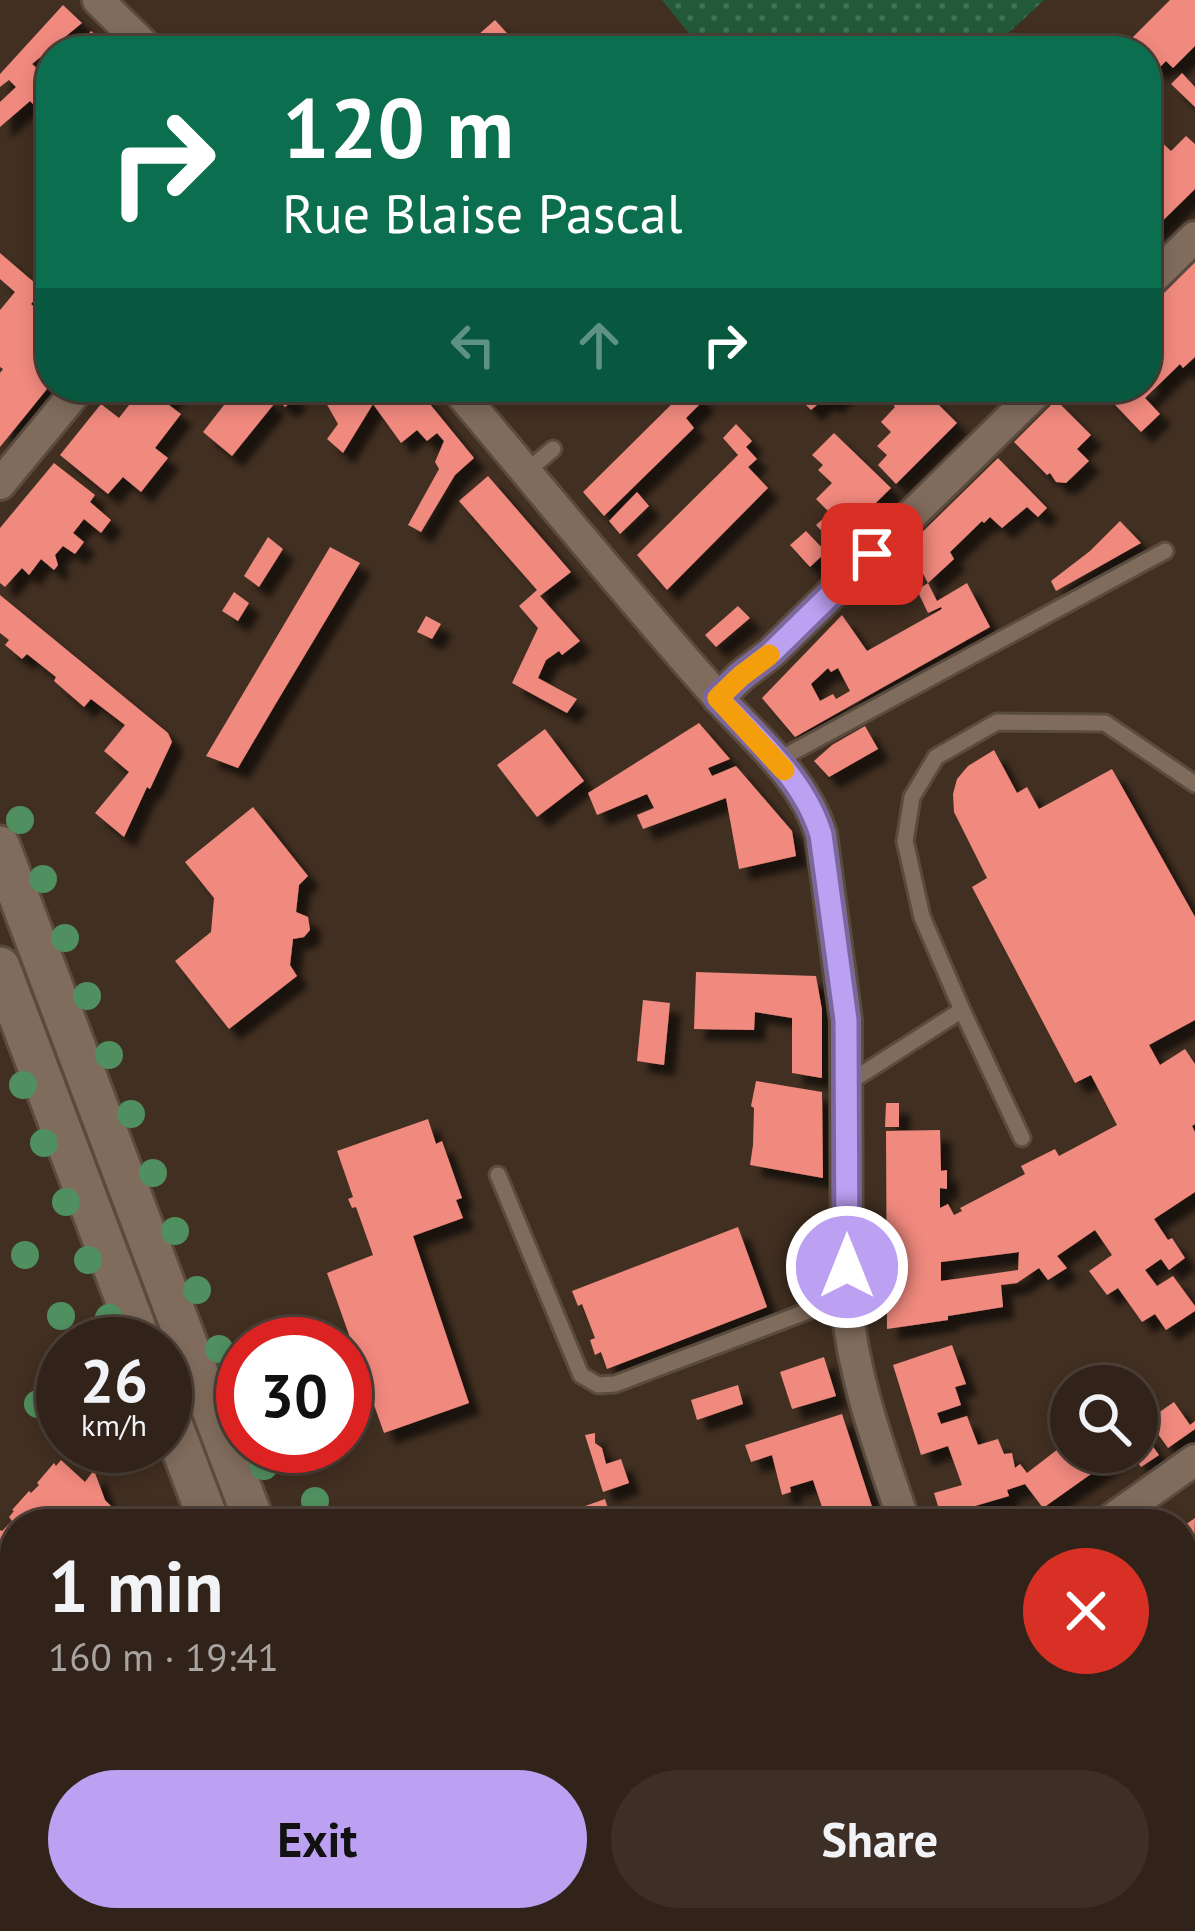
<!DOCTYPE html>
<meta charset="utf-8">
<style>
:root{--surface:#312319;--page:#3d2f26;--text:#f1f3f6;--muted:#a8a4a2;--line:#4c4038;--accent:#bca0f2}
body{margin:0;font-family:"PT Sans",sans-serif;background:var(--page);color:var(--text);height:100vh;display:flex;flex-direction:column;font-size:45px;white-space:nowrap}
*{box-sizing:border-box;margin:0}
p{font-size:39px;color:var(--muted)}
.icon{flex:none;width:66px;height:66px;fill:none;stroke:currentColor;stroke-width:2;stroke-linecap:round;stroke-linejoin:round}
.map{position:relative;flex:1;overflow:hidden}
.sheet{position:absolute;left:0px;top:1509px;width:1197px;height:423px;display:flex;flex-direction:column;background:var(--surface);border-radius:48px 48px 0 0;box-shadow:0 6px 18px #0003,0 0 0 3px var(--line)}
.sheet>*{flex:none}
.top-card{position:absolute;left:36px;top:36px;width:1125px;height:366px;border-radius:48px;box-shadow:0 6px 18px #0003,0 0 0 3px var(--line);background:#0b6e4f;color:#fff;overflow:hidden}
.buttons{position:absolute;left:1050px;top:1365px;display:grid;gap:24px}
.buttons a{display:grid;place-items:center;width:108px;height:108px;border-radius:50%;background:var(--surface);box-shadow:0 6px 18px #0003,0 0 0 3px var(--line);font-size:60px}
.speed{position:absolute;left:36px;top:1317px;display:flex;gap:24px;font-size:60px;font-weight:700;text-align:center}
.speed>*{display:grid;place-content:center;width:156px;height:156px;border-radius:50%;background:var(--surface);box-shadow:0 6px 18px #0003,0 0 0 3px var(--line);line-height:1}
.speed small{font-size:30px;font-weight:400}
.speed .limit{border:18px solid #d22;background:#fff;color:#111}
.pin{position:absolute;display:grid;place-items:center;width:102px;height:102px;color:#fff;margin:-51px;border-radius:24px;box-shadow:0 6px 18px #0006}
.me{position:absolute;width:132px;margin:-66px;rotate:0deg;stroke-linejoin:round;filter:drop-shadow(0 0 9px #0008)}
.turn{display:flex;align-items:center;gap:42px;height:252px;padding:0 48px;font-size:54px}
.turn .icon{width:156px;height:156px;stroke-width:2.5}
.turn b{display:block;font-size:84px;line-height:102px}
.lanes{display:flex;align-items:center;height:114px;padding:0 48px;background:#0003;justify-content:center;gap:60px;direction:ltr}
.lanes .off{opacity:.35}
.round{display:grid;place-items:center;flex:none;width:126px;height:126px;border-radius:63px;background:var(--page)}
.summary{display:flex;align-items:center;justify-content:space-between;height:204px;padding:0 48px}
h1{font-size:72px;font-weight:600;line-height:90px}
.button{display:flex;gap:24px;margin-top:auto;padding:24px 48px}
.button a{flex:1;height:138px;border-radius:72px;background:var(--accent);color:#111;font-size:48px;font-weight:600;line-height:138px;text-align:center}
.button a+a{background:var(--page);color:var(--text)}
.map>svg:first-child{display:block}
.park{fill:url(#park-dots)}
.building{fill:#f0897e;fill-rule:evenodd;filter:url(#shadow)}
.lines{fill:none;stroke-linecap:round;stroke-linejoin:round}
.service-casing{stroke:#5a4b3f;stroke-width:21}
.minor-casing{stroke:#5a4b3f;stroke-width:36}
.tertiary-casing{stroke:#5a4b3f;stroke-width:45}
.service{stroke:#806c5c;stroke-width:15}
.minor{stroke:#806c5c;stroke-width:30}
.tertiary{stroke:#806c5c;stroke-width:39}
.tree{fill:#508f5f}
.route-casing{stroke:#7a689d;stroke-width:30}
.route{stroke:#bca0f2;stroke-width:21}
.slow{stroke:#f59e0b;stroke-width:21}
</style>
<div class="map">
<svg width="1195" height="1931" viewBox="0 0 1195 1931">
<defs>
<pattern id="park-dots" width="8" height="8" patternUnits="userSpaceOnUse" patternTransform="scale(3)"><rect width="8" height="8" fill="#225a39"/><path d="M2 2h.1M6 6h.1" fill="none" stroke="#427155" stroke-width="1.8" stroke-linecap="round"/></pattern>
<filter id="shadow"><feDropShadow dx="11" dy="11" stdDeviation="3" flood-color="#0009"/></filter>
</defs>
<rect width="100%" height="100%" fill="#412f21"/>
<!-- park -->
<path class="park" d="M662,0H1044L989,51H703Z"/>
<!-- building -->
<path class="building" d="M1170,0H1195V46L1173,68L1166,61L1157,70L1153,65L1146,72V51H1119Z
M63,5L82,23L32,64L41,72L51,66V122L30,101L0,127V102L16,87L9,80L0,87V74Z
M495,20L523,51H460Z
M91,31L113,51H85L80,46Z
M1182,73L1195,87V107L1171,84Z
M1186,136L1195,144V189L1146,237V171L1149,168L1146,165V147L1156,137L1171,151Z
M0,253L43,290L31,304L51,322V384L0,447V373L3,369L0,367V310L15,292L0,279Z
M1195,262V357L1183,368L1180,364L1145,398L1160,414L1141,432L1098,387H1146V311Z
M143,387H177L165,402L181,414L155,448L168,458L141,492L123,477L108,494L60,455L101,404L119,418Z
M238,387H253L274,404L232,456L203,432Z
M265,387H285L296,398L285,407Z
M317,387H416L474,458L455,475L421,532L408,525L439,469L435,462L444,441L437,433L427,441L417,430L401,443L373,404L343,453L327,439L338,424Z
M689,387L704,400L686,418L694,428L604,516L583,492Z
M808,387H837L843,392L830,403L825,398L811,410L798,397Z
M909,387H921L957,423L896,484L878,465L887,455L877,446L891,432L881,422L895,407L893,404L900,393L904,396Z
M1056,400L1091,435L1077,449L1089,461L1066,483L1056,482L1050,473L1047,475L1014,442Z
M736,424L752,441L746,447L757,459L748,467L768,488L667,590L637,555L738,455L723,438Z
M834,433L891,488L834,544L816,525L830,513L816,499L832,483L818,470L823,465L812,455Z
M998,458L1047,508L1038,517L1027,507L1002,528L990,517L984,523L982,521L950,552L954,559L928,583L937,601L967,583L990,627L795,737L762,698L842,615L867,651L942,609L941,607L928,613L917,590L928,583L908,546ZM828,668L831,672L838,668L850,691L836,699L833,694L820,701L811,684Z
M54,463L95,495L90,502L111,520L101,533L84,519L73,533L84,542L75,554L63,546L55,555L58,565L54,570L41,559L29,575L22,568L5,587L0,583V528Z
M488,476L571,572L540,596L580,641L562,655L559,651L546,660L538,678L577,699L567,713L512,683L538,628L519,606L537,590L459,501Z
M637,492L649,506L620,534L609,521Z
M1120,521L1141,543L1056,591L1051,581L1090,551Z
M806,531L826,552L810,567L790,545Z
M268,537L283,549L259,587L244,576Z
M330,547L360,563L275,705L238,768L206,756Z
M234,592L249,603L238,621L222,611Z
M0,595L168,733L172,742L150,789L147,787L124,837L95,813L129,772L104,751L125,725L91,699L84,707L54,681L56,677L27,654L22,659L5,645L9,640L0,633Z
M738,606L750,618L716,647L705,635Z
M426,616L441,624L432,639L417,632Z
M699,723L730,759L708,768L712,776L736,766L792,831L796,856L739,869L726,798L643,829L637,815L654,808L647,794L597,815L588,793Z
M865,726L878,749L829,777L814,761L832,745Z
M545,729L584,781L537,817L497,765Z
M994,750L1017,793L1027,787L1039,809L1112,769L1195,917V1020L1149,1045L1160,1065L1185,1049L1195,1064V1124L1192,1126L1195,1132V1192L1154,1219L1168,1240L1172,1238L1185,1258L1169,1270L1161,1259L1145,1270L1157,1286L1173,1276L1195,1306V1311L1166,1330L1155,1314L1142,1322L1118,1288L1107,1295L1089,1271L1112,1255L1095,1230L1057,1256L1067,1268L1048,1280L1039,1268L1017,1283L1001,1285L1003,1307L948,1316V1320L887,1329L886,1131L940,1130L941,1171L947,1170V1189L940,1188V1208L948,1204L954,1215L962,1211L960,1208L1025,1174L1021,1166L1055,1149L1059,1156L1117,1125L1091,1075L1075,1083L972,887L987,878L954,812L953,794L957,779L968,766ZM1019,1252L1018,1270L941,1281V1262Z
M253,807L308,876L299,885L296,912L308,917L310,930L304,937L293,939L290,965L297,976L229,1029L175,961L211,932L214,898L185,862Z
M696,972L816,976L822,1010V1078L792,1073V1018L755,1012L754,1030L694,1029Z
M643,1000L670,1003L664,1065L637,1061Z
M756,1081L822,1092L823,1178L750,1165L753,1145L754,1108L751,1106Z
M886,1103H899V1127H885Z
M428,1119L436,1144L442,1141L462,1198L456,1200L463,1218L413,1236L469,1403L384,1433L327,1273L373,1255L356,1207L352,1208L348,1199L353,1197L337,1151Z
M738,1227L767,1307L607,1369L601,1352L595,1355L590,1340L595,1338L582,1304L578,1306L572,1291Z
M952,1345L966,1384L955,1387L961,1405L937,1413L941,1424L967,1416L978,1445L998,1439L1004,1454L1012,1453L1015,1468L1020,1464L1027,1473L1071,1439V1452H1122L1043,1508L1025,1484L1007,1490L1009,1496L941,1516L934,1493L962,1485L948,1446L921,1455L893,1365Z
M824,1357L836,1396L792,1409L780,1372Z
M738,1385L743,1404L697,1420L691,1400Z
M1174,1402L1190,1425L1195,1421V1429L1168,1448L1148,1420Z
M842,1414L876,1519L860,1524H785L783,1520L822,1507L813,1480L790,1487L791,1492L782,1495L772,1455L751,1462L745,1445Z
M1137,1424L1159,1455L1141,1467L1130,1452H1137Z
M595,1433V1443L602,1448L606,1464L621,1459L629,1483L603,1492L585,1435Z
M61,1460L85,1482L94,1470L105,1500L116,1511L111,1515L113,1518L107,1524H15V1579L0,1595V1530L2,1531L12,1521L9,1517L14,1511L12,1510L29,1491L31,1493L39,1485L37,1483L54,1463L56,1466Z
M605,1499L613,1524H556L554,1517Z
M1195,1518L1193,1580L1195,1592L1193,1594L1195,1613L1184,1621L1182,1527Z
M1182,1681L1195,1699V1707L1185,1714L1195,1725V1737L1184,1745Z
M1195,1822V1854L1182,1841V1832Z
M1182,1901L1189,1910L1195,1904V1931H1107L1096,1917H1182Z
M61,1917H230L235,1931H66Z
M705,1917H786L789,1931H704Z
M963,1917H996L998,1925L966,1928Z"/>
<g class="lines">
<defs>
<path id="service" d="M526,472L553,449
M778,760L1165,551
M848,1083L962,1010
M1022,1138L962,1010L922,917L905,841L912,797L936,757L997,722L1105,723L1195,784
M498,1175L581,1375L598,1385L615,1384L816,1308L847,1306
M1182,1802L1195,1792"/>
<path id="minor" d="M98,0L150,51
M1146,285L1195,237
M455,387C542,490 627,595 717,696C755,739 804,778 821,834L846,1020L847,1306C854,1382 881,1452 905,1524
M0,484L80,387
M718,698L741,676L771,653L1042,387
M1105,1524L1195,1460
M1024,1917L1028,1931"/>
<path id="tertiary" d="M0,846L255,1524
M0,967L142,1344
M165,1405L210,1524
M358,1917L363,1931
M402,1917L407,1931"/>
</defs>
<!-- service casing -->
<use href="#service" class="service-casing"/>
<!-- minor casing -->
<use href="#minor" class="minor-casing"/>
<!-- tertiary casing -->
<use href="#tertiary" class="tertiary-casing"/>
<!-- service -->
<use href="#service" class="service"/>
<!-- minor -->
<use href="#minor" class="minor"/>
<!-- tertiary -->
<use href="#tertiary" class="tertiary"/>
</g>
<!-- trees -->
<g class="tree">
<circle cx="20" cy="820" r="14"/>
<circle cx="43" cy="879" r="14"/>
<circle cx="65" cy="938" r="14"/>
<circle cx="87" cy="996" r="14"/>
<circle cx="109" cy="1055" r="14"/>
<circle cx="23" cy="1085" r="14"/>
<circle cx="131" cy="1114" r="14"/>
<circle cx="44" cy="1143" r="14"/>
<circle cx="153" cy="1173" r="14"/>
<circle cx="66" cy="1202" r="14"/>
<circle cx="175" cy="1231" r="14"/>
<circle cx="25" cy="1255" r="14"/>
<circle cx="88" cy="1260" r="14"/>
<circle cx="197" cy="1290" r="14"/>
<circle cx="61" cy="1316" r="14"/>
<circle cx="109" cy="1318" r="14"/>
<circle cx="219" cy="1349" r="14"/>
<circle cx="38" cy="1404" r="14"/>
<circle cx="264" cy="1466" r="14"/>
<circle cx="315" cy="1501" r="14"/>
</g>
<g class="lines">
<defs>
<path id="route" d="M847,1267L846,1020L821,835C805,780 757,739 718,698L741,676L771,653L872,554"/>
</defs>
<!-- route casing -->
<use href="#route" class="route-casing"/>
<!-- route -->
<use href="#route" class="route"/>
<!-- slow -->
<path class="slow" d="M769,655L741,676L718,698L784,770"/>
</g>
</svg>
<div class="buttons">
<a><svg class="icon" aria-label="search" viewBox="0 0 24 24"><circle cx="10" cy="10" r="6"/><path d="M15 15l6 6"/></svg></a>
</div>
<div class="speed"><div>26<small>km/h</small></div><div class="limit">30</div></div>
<div class="pin" style="left:872px;top:554px;background:#d93025"><svg class="icon" aria-label="arrive" viewBox="0 0 24 24"><path d="M6 21V4h12l-3 4 3 4H6"/></svg></div>
<svg class="me" style="left:847px;top:1267px" viewBox="-20 -20 40 40"><circle r="17" fill="#bca0f2" stroke="#fff" stroke-width="3"/><path d="M0-11L8 9 0 5-8 9z" fill="#fff"/></svg>
<div class="top-card">
<div class="turn"><svg class="icon" aria-label="right" viewBox="0 0 24 24"><path d="M7 20v-9h11M14 6l5 5-5 5"/></svg><div><b>120 m</b>Rue Blaise Pascal</div></div>
<div class="lanes"><svg class="icon off" aria-label="left" viewBox="0 0 24 24"><path d="M17 20v-9H6M10 6l-5 5 5 5"/></svg><svg class="icon off" aria-label="ahead" viewBox="0 0 24 24"><path d="M12 20V5M6 11l6-6 6 6"/></svg><svg class="icon" aria-label="right" viewBox="0 0 24 24"><path d="M7 20v-9h11M14 6l5 5-5 5"/></svg></div>
</div>
<section class="sheet">
<div class="summary"><div><h1>1 min</h1><p>160 m · 19:41</p></div><a class="round" style="background:#d93025;color:#fff"><svg class="icon" aria-label="close" viewBox="0 0 24 24"><path d="M6 6l12 12M18 6L6 18"/></svg></a></div>
<div class="button"><a>Exit</a><a>Share</a></div>
</section>
</div>
